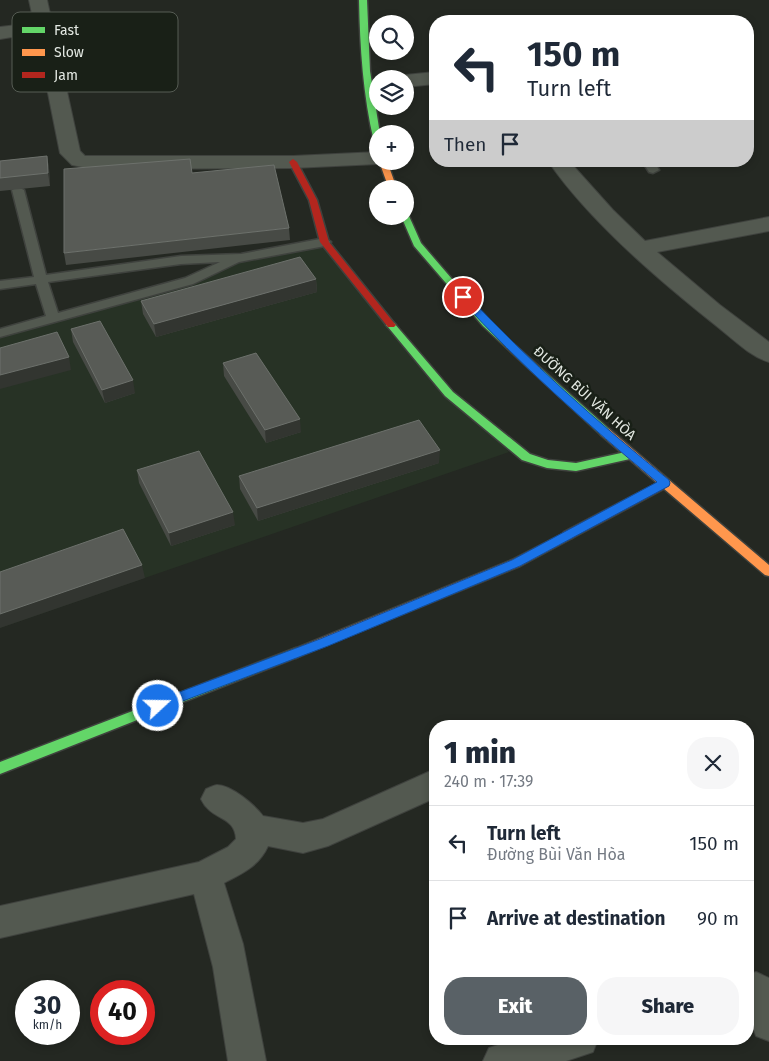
<!DOCTYPE html>
<meta charset="utf-8">
<style>
:root{--surface:#fff;--page:#f6f6f7;--text:#1f2937;--muted:#747a83;--line:#e0e1e3;--accent:#596166}
body{margin:0;font-family:"Fira Sans",sans-serif;background:var(--page);color:var(--text);height:100vh;display:flex;flex-direction:column;font-size:19px;white-space:nowrap}
*{box-sizing:border-box;margin:0}
p{font-size:16px;color:var(--muted)}
.icon{flex:none;width:28px;height:28px;fill:none;stroke:currentColor;stroke-width:2;stroke-linecap:round;stroke-linejoin:round}
.map{position:relative;flex:1;overflow:hidden}
.sheet{position:absolute;left:429px;top:720px;width:325px;height:325px;display:flex;flex-direction:column;background:var(--surface);border-radius:20px;box-shadow:0 2px 8px #0003}
.sheet>*{flex:none}
.banner{position:absolute;left:429px;top:15px;width:325px;height:152px;border-radius:20px;box-shadow:0 2px 8px #0003;background:#fff;color:var(--text);overflow:hidden}
.controls{position:absolute;left:369px;top:15px;display:grid;gap:10px}
.controls a{display:grid;place-items:center;width:45px;height:45px;border-radius:50%;background:var(--surface);box-shadow:0 2px 8px #0003;font-size:25px}
.speed{position:absolute;left:15px;top:980px;display:flex;gap:10px;font-size:25px;font-weight:700;text-align:center}
.speed>*{display:grid;place-content:center;width:65px;height:65px;border-radius:50%;background:var(--surface);box-shadow:0 2px 8px #0003;line-height:1}
.speed small{font-size:12px;font-weight:400}
.speed .limit{border:8px solid #d22;background:#fff;color:#111}
.pin{position:absolute;display:grid;place-items:center;width:42px;height:42px;color:#fff;margin:-21px;border:2px solid #fff;border-radius:50%;box-shadow:0 1px 5px #0007}
.me{position:absolute;width:55px;margin:-28px;rotate:69deg;stroke-linejoin:round;filter:drop-shadow(0 0 4px #0008)}
.turn{display:flex;align-items:center;gap:18px;height:105px;padding:0 15px;font-size:22px}
.turn .icon{width:65px;height:65px;stroke-width:2.5}
.turn b{display:block;font-size:35px;line-height:42px}
.then{display:flex;align-items:center;height:48px;padding:0 15px;background:#0003;gap:10px;font-size:19px}
.round{display:grid;place-items:center;flex:none;width:52px;height:52px;border-radius:20px;background:var(--page)}
.headline{display:flex;align-items:center;justify-content:space-between;height:85px;padding:0 15px}
h1{font-size:30px;font-weight:800;line-height:38px}
.primary-button{display:flex;gap:10px;margin-top:auto;padding:10px 15px}
.primary-button a{flex:1;height:58px;border-radius:20px;background:var(--accent);color:#fff;font-size:20px;font-weight:800;line-height:58px;text-align:center}
.primary-button a+a{background:var(--page);color:var(--text)}
ul{padding:0;list-style:none}
li{display:flex;align-items:center;gap:15px;height:75px;padding:0 15px;border-top:1px solid var(--line)}
li div{flex:1}
li b{display:block;font-size:19px}
li em{font-style:normal}
.map>svg:first-child{display:block}
.built{fill:#273225}
.lines{fill:none;stroke-linecap:round;stroke-linejoin:round}
.lane-casing{stroke:#3f423e;stroke-width:3}
.street-casing{stroke:#3f423e;stroke-width:2}
.fast-casing{stroke:#3f423e;stroke-width:3}
.slow-casing{stroke:#3f423e;stroke-width:3}
.jam-casing{stroke:#3f423e;stroke-width:3}
.lane{fill:#535950;fill-rule:evenodd}
.street{fill:#535950;fill-rule:evenodd}
.fast{fill:#63d668;fill-rule:evenodd}
.slow{fill:#ff974d;fill-rule:evenodd}
.jam{fill:#b3261e;fill-rule:evenodd}
.wall{fill:#474a45}
.shaded-wall{fill:#323530}
.building{fill:#585b56;stroke:#6d716c}
.route{fill:#1a73e8;stroke:#114b97}
.labels{text-anchor:middle;stroke-width:5;stroke-linejoin:round;paint-order:stroke}
.street-label{font-size:14px;fill:#e3e8e2;stroke:#192017}
.key{fill:#192017;stroke:#565c54;stroke-width:1}
.key-label{font-size:14px;fill:#e3e8e2}
</style>
<div class="map">
<svg width="769" height="1061" viewBox="0 0 769 1061">
<rect width="100%" height="100%" fill="#242822"/>
<!-- built -->
<path class="built" d="M319,243L509,452L0,628V333L189,281L241,258Z"/>
<g class="lines">
<defs>
<path id="lane" d="M642,161H654L659,170L653,173L649,172Z
M18,187L24,190L46,275L181,256L241,254L325,238L331,242L325,246L239,262L193,284L0,337V329L46,316L36,284L0,289V281L34,277L12,190ZM220,262L185,278L58,313L48,282L181,264Z"/>
<path id="street" d="M29,0H47L80,151L85,156H293L378,152V161H386L378,164L293,168L93,169L72,165L60,153L36,33L0,39V27L34,23Z
M435,72V84L405,87V79H397L405,75Z
M548,161H569L613,210L645,241L769,217V231L657,252L720,305L769,342V362C751,357 734,340 719,328C661,282 590,222 548,161Z
M435,769V798L328,846L303,853L268,846C259,866 243,873 224,883L243,944L266,1061H228L213,967L194,894L0,938V906L199,862L228,847L236,839C235,815 211,821 201,799L206,789C209,788 214,785 217,785C231,785 255,805 263,816L303,823L323,819Z
M756,972L769,978V1041L756,1036L748,1014V975Z
M516,1039H598L593,1052L566,1061H483L489,1048Z"/>
<path id="fast" d="M359,0H367L370,71L380,134H378V144L374,142C363,95 360,48 359,0Z
M405,213L409,216L421,243L489,322L609,429L610,432L609,435H601L483,326L414,246L401,216H405Z
M391,322L394,323L453,392L530,454L548,460L576,463L630,451L635,455L630,459L576,471L547,468L522,460L445,396L388,327L386,325L388,323Z
M296,648L300,650L302,653L300,656L0,774V762Z"/>
<path id="slow" d="M379,161H387L397,189H389Z
M605,428L609,429L769,565V576L765,575L601,435L600,432L601,429Z
M568,531L572,532L574,535L572,538L520,566L300,656L296,658L292,656L290,653L292,650L512,560Z"/>
<path id="jam" d="M293,159L297,162L317,200L329,242L394,323L396,325L394,327H388L320,242L309,200L289,162Z
M665,479L670,483L669,486L572,538H564L562,535L564,532Z"/>
</defs>
<!-- lane casing -->
<use href="#lane" class="lane-casing"/>
<!-- street casing -->
<use href="#street" class="street-casing"/>
<!-- fast casing -->
<use href="#fast" class="fast-casing"/>
<!-- slow casing -->
<use href="#slow" class="slow-casing"/>
<!-- jam casing -->
<use href="#jam" class="jam-casing"/>
<!-- lane -->
<use href="#lane" class="lane"/>
<!-- street -->
<use href="#street" class="street"/>
<!-- fast -->
<use href="#fast" class="fast"/>
<!-- slow -->
<use href="#slow" class="slow"/>
<!-- jam -->
<use href="#jam" class="jam"/>
</g>
<!-- wall -->
<path class="wall" d="M47,156L49,168L50,186L0,191V161Z
M289,228L290,240L66,265L64,253Z
M316,279L317,292L156,337L143,314L141,301Z
M71,329L135,393L105,403L73,342Z
M223,363L301,432L266,443L224,376Z
M439,463L258,521L240,489L239,476Z
M137,470L235,525L171,546L139,483Z"/>
<!-- shaded-wall -->
<path class="shaded-wall" d="M47,156L49,168L50,186L48,173Z
M316,279L317,292L156,337L154,324Z
M69,357L71,370L0,389V375Z
M133,380L135,393L105,403L102,390Z
M300,419L301,432L266,443L265,430Z
M440,450L439,463L258,521L257,508Z
M233,512L235,525L171,546L169,533Z
M142,565L145,578L0,628V614Z"/>
<!-- building -->
<path class="building" d="M47,156L48,173L0,178V161Z
M190,159L192,173L274,165L289,228L64,253V169Z
M300,257L316,279L154,324L141,301Z
M100,321L133,380L102,390L71,329Z
M57,332L69,357L0,375V348Z
M256,353L300,419L265,430L223,363Z
M419,420L440,450L257,508L239,476Z
M199,451L233,512L169,533L137,470Z
M123,529L142,565L0,614V572Z"/>
<!-- route -->
<path class="route" d="M463,294L467,295C529,361 598,423 669,480L670,483L669,486L520,566L328,646L162,709L158,711L153,709L151,706L153,702L320,639L512,560L657,482C588,425 520,365 460,299V295Z"/>
<g class="labels">
<!-- street labels -->
<g class="street-label">
<text transform="translate(585 393) rotate(42)" y="5">ĐƯỜNG BÙI VĂN HÒA</text>
</g>
</g>
<!-- legend -->
<rect x="12" y="12" width="166" height="80" rx="8" class="key"/>
<rect x="22" y="27" width="23" height="6" fill="#63d668"/>
<rect x="22" y="49" width="23" height="7" fill="#ff974d"/>
<rect x="22" y="72" width="23" height="6" fill="#b3261e"/>
<g class="key-label">
<text x="54" y="35">Fast</text>
<text x="54" y="57">Slow</text>
<text x="54" y="80">Jam</text>
</g>
</svg>
<div class="controls">
<a><svg class="icon" aria-label="search" viewBox="0 0 24 24"><circle cx="10" cy="10" r="6"/><path d="M15 15l6 6"/></svg></a>
<a><svg class="icon" aria-label="layers" viewBox="0 0 24 24"><path d="M12 4l9 5-9 5-9-5zM3 14l9 5 9-5"/></svg></a>
<a>+</a>
<a>−</a>
</div>
<div class="speed"><div>30<small>km/h</small></div><div class="limit">40</div></div>
<div class="pin" style="left:463px;top:297px;background:#d93025"><svg class="icon" aria-label="arrive" viewBox="0 0 24 24"><path d="M6 21V4h12l-3 4 3 4H6"/></svg></div>
<svg class="me" style="left:158px;top:706px" viewBox="-20 -20 40 40"><circle r="17" fill="#1a73e8" stroke="#fff" stroke-width="3"/><path d="M0-11L8 9 0 5-8 9z" fill="#fff"/></svg>
<div class="banner">
<div class="turn"><svg class="icon" aria-label="left" viewBox="0 0 24 24"><path d="M17 20v-9H6M10 6l-5 5 5 5"/></svg><div><b>150 m</b>Turn left</div></div>
<div class="then">Then<svg class="icon" aria-label="arrive" viewBox="0 0 24 24"><path d="M6 21V4h12l-3 4 3 4H6"/></svg></div>
</div>
<section class="sheet">
<div class="headline"><div><h1>1 min</h1><p>240 m · 17:39</p></div><a class="round"><svg class="icon" aria-label="close" viewBox="0 0 24 24"><path d="M6 6l12 12M18 6L6 18"/></svg></a></div>
<ul>
<li><svg class="icon" aria-label="left" viewBox="0 0 24 24"><path d="M17 20v-9H6M10 6l-5 5 5 5"/></svg><div><b>Turn left</b><p>Đường Bùi Văn Hòa</p></div><em>150 m</em></li>
<li><svg class="icon" aria-label="arrive" viewBox="0 0 24 24"><path d="M6 21V4h12l-3 4 3 4H6"/></svg><div><b>Arrive at destination</b></div><em>90 m</em></li>
</ul>
<div class="primary-button"><a>Exit</a><a>Share</a></div>
</section>
</div>
